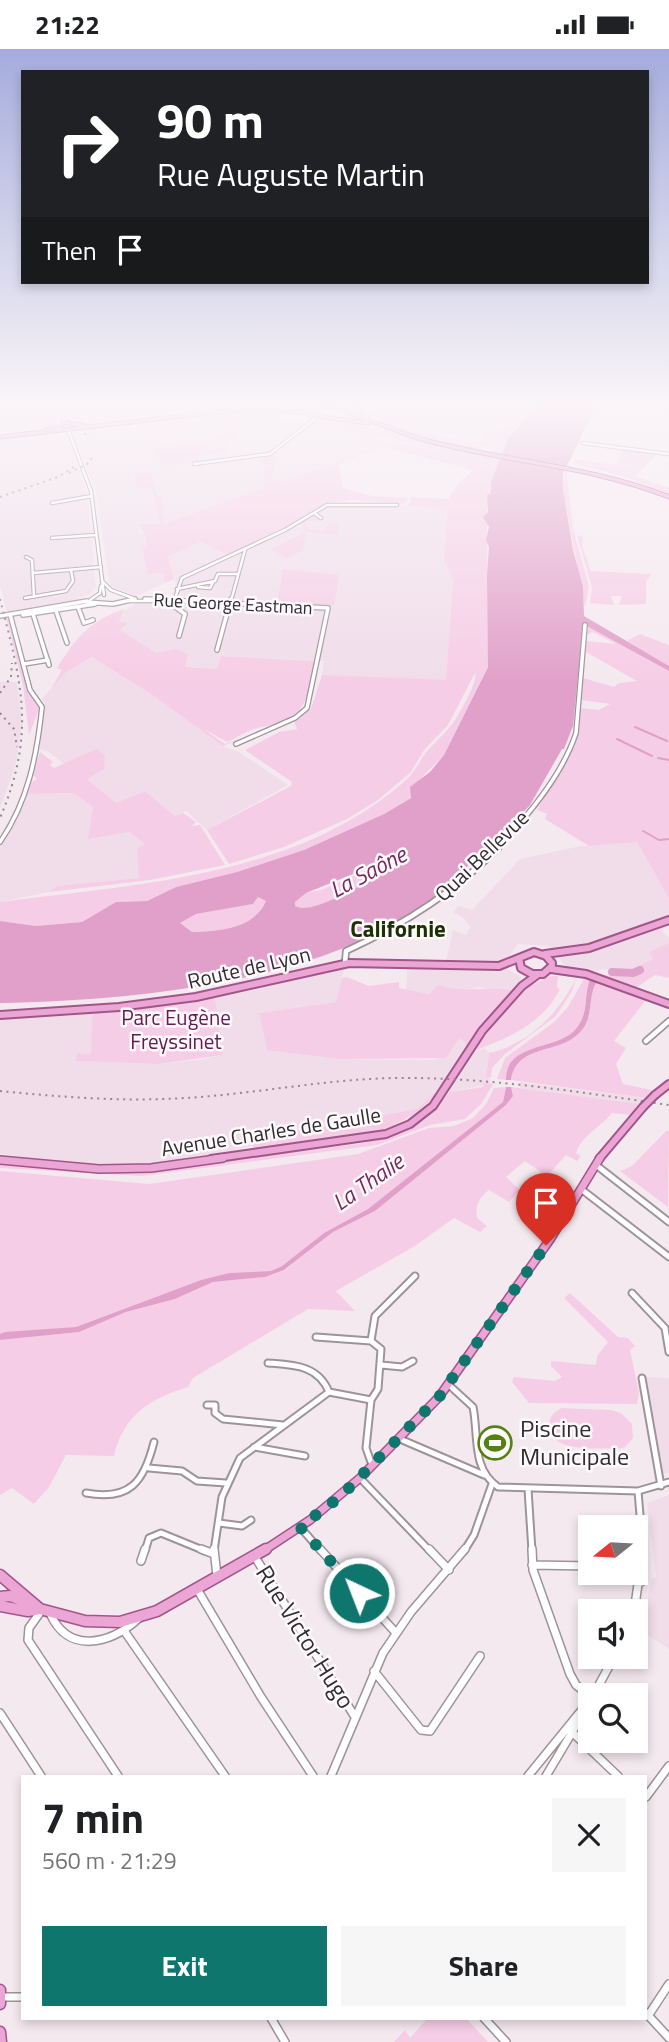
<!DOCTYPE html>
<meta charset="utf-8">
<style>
:root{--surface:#fff;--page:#f6f6f6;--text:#202124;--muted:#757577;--accent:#0f766e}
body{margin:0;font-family:"Titillium Web",sans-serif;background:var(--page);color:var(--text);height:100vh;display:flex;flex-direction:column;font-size:26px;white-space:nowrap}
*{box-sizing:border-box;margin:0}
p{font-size:23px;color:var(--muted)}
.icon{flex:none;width:38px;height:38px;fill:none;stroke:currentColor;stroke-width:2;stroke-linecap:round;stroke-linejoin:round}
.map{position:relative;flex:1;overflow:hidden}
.sheet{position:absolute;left:21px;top:1726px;width:626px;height:245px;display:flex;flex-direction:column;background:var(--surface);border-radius:0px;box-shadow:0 4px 10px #0003}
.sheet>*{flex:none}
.top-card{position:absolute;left:21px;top:21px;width:628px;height:214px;border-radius:0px;box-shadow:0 4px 10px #0003;background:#202124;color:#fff;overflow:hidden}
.needle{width:46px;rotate:252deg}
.buttons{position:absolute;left:578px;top:1466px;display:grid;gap:14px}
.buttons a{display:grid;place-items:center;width:70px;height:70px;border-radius:0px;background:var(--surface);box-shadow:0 4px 10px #0003;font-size:35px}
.pin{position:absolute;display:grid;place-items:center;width:60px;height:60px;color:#fff;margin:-72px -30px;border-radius:50% 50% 50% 0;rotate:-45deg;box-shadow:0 0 7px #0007}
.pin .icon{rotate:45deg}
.me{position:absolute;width:77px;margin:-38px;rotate:317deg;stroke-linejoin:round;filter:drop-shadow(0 0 5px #0008)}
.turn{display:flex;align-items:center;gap:24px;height:147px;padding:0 21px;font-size:32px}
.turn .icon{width:91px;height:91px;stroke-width:2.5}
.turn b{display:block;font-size:49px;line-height:60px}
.then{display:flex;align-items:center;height:66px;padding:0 21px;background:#0003;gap:14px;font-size:26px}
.round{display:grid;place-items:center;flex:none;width:74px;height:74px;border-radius:0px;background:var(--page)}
.head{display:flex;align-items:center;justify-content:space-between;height:119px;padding:0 21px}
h1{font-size:42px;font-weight:700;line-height:52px}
.cta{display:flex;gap:14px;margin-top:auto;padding:14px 21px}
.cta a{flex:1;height:80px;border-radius:0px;background:var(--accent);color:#fff;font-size:28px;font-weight:700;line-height:80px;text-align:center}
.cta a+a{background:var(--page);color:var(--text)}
.status{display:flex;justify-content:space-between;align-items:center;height:49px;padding:0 35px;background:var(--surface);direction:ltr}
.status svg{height:19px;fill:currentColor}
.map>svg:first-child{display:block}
.built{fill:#f0dde9}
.green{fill:#f6cde6}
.water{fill:#e1a0c9;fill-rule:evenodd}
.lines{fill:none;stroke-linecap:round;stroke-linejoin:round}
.stream{stroke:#e1a0c9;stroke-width:2}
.river{stroke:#e1a0c9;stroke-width:8}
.minor-far4-casing{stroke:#9e9399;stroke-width:4.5}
.minor-far3-casing{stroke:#9e9399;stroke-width:6}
.minor-far2-casing{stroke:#9e9399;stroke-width:8}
.minor-far1-casing{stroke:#9e9399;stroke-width:9}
.minor-casing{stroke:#9e9399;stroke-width:10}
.major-far3-casing{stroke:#a15589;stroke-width:5}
.major-far2-casing{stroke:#a15589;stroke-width:10}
.major-far1-casing{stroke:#a15589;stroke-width:10}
.major-casing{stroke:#a15589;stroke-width:13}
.minor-far4{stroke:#fff;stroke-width:2.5}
.minor-far3{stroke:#fff;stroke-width:3.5}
.minor-far2{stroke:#fff;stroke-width:4.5}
.minor-far1{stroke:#fff;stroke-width:5}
.minor{stroke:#fff;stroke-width:7}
.major-far3{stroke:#eba6d5;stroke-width:3.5}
.major-far2{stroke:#eba6d5;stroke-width:6}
.major-far1{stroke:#eba6d5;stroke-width:7}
.major{stroke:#eba6d5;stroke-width:10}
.rail{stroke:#90888c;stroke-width:2;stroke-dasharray:2 4.5;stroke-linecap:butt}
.major-bridge-casing{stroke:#a15589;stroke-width:10;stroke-linecap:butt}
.major-bridge{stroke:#eba6d5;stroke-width:6}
.route{stroke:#0f766e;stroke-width:12;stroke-dasharray:0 21.6}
.labels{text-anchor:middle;stroke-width:5;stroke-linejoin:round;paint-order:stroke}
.far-street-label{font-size:18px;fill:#312d2f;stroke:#fef9fc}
.street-label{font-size:21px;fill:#312d2f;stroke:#fef9fc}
.park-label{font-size:21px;fill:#64194f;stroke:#fef9fc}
.water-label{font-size:23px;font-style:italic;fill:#73295d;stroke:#fef9fc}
.neighbourhood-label{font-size:23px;font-weight:bold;fill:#1b3100;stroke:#fef9fc}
.near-poi-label{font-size:24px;fill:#312d2f;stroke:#fef9fc;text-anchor:start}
.near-street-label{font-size:24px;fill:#312d2f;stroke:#fef9fc}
</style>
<div class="status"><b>21:22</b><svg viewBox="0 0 49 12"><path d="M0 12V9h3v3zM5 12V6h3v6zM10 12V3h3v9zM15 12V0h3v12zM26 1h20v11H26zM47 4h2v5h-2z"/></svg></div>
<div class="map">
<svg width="669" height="1993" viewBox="0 0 669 1993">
<rect width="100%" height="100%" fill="#f5e9f0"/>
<!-- built -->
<path class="built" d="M0,355H244L87,375L70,369L62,371V374L53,378L0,382Z
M390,355H523L514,371L503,379L463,387L403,377L395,370Z
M250,362L396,393L281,433L272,428L275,406L257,410L265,416V439L178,471L162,476L138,475L140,483L145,486L146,497H142L147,525L163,524L165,534L136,547L110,537L96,443L73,385Z
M58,385L69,391L88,447L94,514L90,519L94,521L96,538L90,545L73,551L7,563L0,536V389Z
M336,453L447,459L444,512L453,531L446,632L322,626L324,612L221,607L217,620L185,618L168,604H156L119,581L125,574H119L120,564L138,553L140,548L170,549L176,535L168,508L201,493L255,494L321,457Z
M92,608L154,647L225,698L239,703L288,736L207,781L186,762L175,767L145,742L116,754L86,729L96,700L64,715L49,703L37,699L45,654L42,650L66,623Z
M0,633H17L22,676L16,715L0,759Z
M74,744L146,795L137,799L140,829L57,837L49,843L0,853V788L19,751L26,745Z
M637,793L669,850V873L662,882L669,889V894L649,903L653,910L627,923L602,920L592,924L568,920L549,897L518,895L506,911L507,920L522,929L515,942H494L480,938L455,942L438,937L429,945L406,943L408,911L446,913L453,881L466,886L470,878L464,869L453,863L459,857L472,861L520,810L581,797Z
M345,917L336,953L259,964L267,1000L340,1010L433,1011L446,1008L459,990L465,992L467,998L477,1002L485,999L489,1004L486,1028L490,1029V1035L450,1043L441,1039L417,1060L261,1088L257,1096L183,1111L146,1116H91L0,1105V970L95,964L92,970L91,1005L78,1004L75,1012L158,1015L198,1011L223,1006L215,949Z
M520,1033L647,1049L640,1055L520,1039Z
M646,1328L669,1329V1424H663L660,1417Z
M669,1446V1600L640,1581L652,1529L656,1528L647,1454Z"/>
<!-- green -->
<path class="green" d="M354,355H390C392,360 393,366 396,371C408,389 470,386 486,403C440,394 392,385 354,355Z
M523,355H537C530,365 520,376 512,383C507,387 491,436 491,444L487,446L488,617L444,706L423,727L412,748L384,765L304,801L237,823L176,838L147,852L116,853L82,873L36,877L0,872V853C138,835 297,828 406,731C416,722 420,710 428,701C436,692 445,684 453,674C459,666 479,630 475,624L448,676L424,701L411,723L378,751L347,770L284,798L229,815L207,781L291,737L292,733L245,701L279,683L297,680L294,671L311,660L322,626L446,631L453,531L444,512L447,460L406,456L411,453L410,448L448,450L459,433L474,421L382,398L338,415L343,439L372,447L408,449L404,455L352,451L328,454L295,474L228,506L201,493L168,508L174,530L165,534L163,524L147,525L142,497H146L145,486L138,475H161L152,439L137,440L134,425L148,423L152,427L157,448H161L164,475L264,439L265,416L255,411L273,405L277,410L272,428L281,433L396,393L446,404L368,383L380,389L315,375L310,378L308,375C337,357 382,382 416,392C437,398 459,401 481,405L492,403L491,399L472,394L483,392L484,387L480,386L508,377Z
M228,381L239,383L224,395L228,403L198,407L200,412L163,418L154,399L215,391L223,388L222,385Z
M622,400L657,405L635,427L669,439V446L629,429L573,414L576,411L617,416Z
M566,420L573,480L589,537L585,559L563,440Z
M313,467L321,471L307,473L303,476L309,478L307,480L323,482L331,474H335L339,478L338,486L306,483L303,502L285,509L271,500L306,483L301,474Z
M577,486L583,488L582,497L591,522L651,525L646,533V555L619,556L622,547H611L614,556L590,554L592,539Z
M283,520L339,526L334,556L287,555L278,550Z
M124,560L119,573L127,574L120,581L156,604L176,600L188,605L185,618L217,620L221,607L315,612C306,657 306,669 258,679C247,681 237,689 227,693L202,679L225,695L263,681L223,697L154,647L92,608L66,623L51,640L62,621L57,619C77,588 88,573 124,560Z
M6,568L9,571L29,645L40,657L29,686L23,636Z
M587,576L669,622V850L637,793L589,797L545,770L547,765L537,761L573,701L580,659L599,661L610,655L581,651L583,629L614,638L619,634L637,632L586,603V592L616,595L593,583L587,586Z
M640,585L669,596V617L627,592Z
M96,700L105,706L104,720L87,730L116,754L145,742L175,767L183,764L196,773L192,777L200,776L225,816L150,831L49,843L57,837L139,829L137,799L145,795L129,783L88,790L93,758L74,744L26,745L30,734L37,730L33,726L40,703L53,713L50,716L54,719Z
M408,803L406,808C387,821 315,869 295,858L294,853L306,844L321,841Z
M258,848L266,852C254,880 219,882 192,883L180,874L196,865L253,855Z
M669,894V929L655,926L634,940L599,929L603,926L633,928L627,923L653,910L649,903Z
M551,927H558L557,939L560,940C544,973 510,989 476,1001L483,987L530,933L534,935Z
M347,928L369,937L399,933V939L429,945L438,936C462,945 489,936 515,942L482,976L467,998L464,992L459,990L446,1009L340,1010L267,1001L259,964L336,953L342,929Z
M585,928L590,930C583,949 590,965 574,982C555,1001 505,994 506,1031L497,1030L505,1009L553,974L568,958Z
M576,929L572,942L556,967L505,1005L492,1019L491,1028L486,1029L489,1004C529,995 559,964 576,929Z
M597,932L646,951L614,992L626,999L616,1015L623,1035L652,1041L647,1049L511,1031C517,996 554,1005 576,987C596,971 586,950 597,932Z
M215,949L223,1006L158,1015L75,1012L78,1004L91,1005L92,969L95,964Z
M484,1034L493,1035L482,1054L465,1070L430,1076L377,1096L142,1127L0,1119V1114L92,1123H141L364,1094L411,1078L426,1068L450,1043L483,1038Z
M506,1038L503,1053L368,1160L324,1184L282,1217L271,1222L229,1224L201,1231L76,1278L0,1285V1122L149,1135L358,1105L429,1079L454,1077L473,1069L486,1055L494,1039Z
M511,1038L640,1055L631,1066L612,1064C600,1079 582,1086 576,1104L581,1107L577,1112L566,1106L547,1127L525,1112L506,1128L520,1141L509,1153L489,1141C479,1148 475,1157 477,1169L487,1177L480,1183L454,1169L415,1197L336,1242L355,1262L308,1260L193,1329L188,1338C149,1350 123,1367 114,1407L66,1406L49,1438L34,1455L12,1439L0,1446V1291L79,1283L126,1263L175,1250L213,1233L265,1228L285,1221L333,1183L375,1162L506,1056L513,1047Z
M441,1039C396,1096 323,1093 256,1102L252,1097L261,1088L417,1060Z
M667,1081L669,1083L668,1158L620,1122L632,1117Z
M570,1244L618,1288L628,1289L635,1297L630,1301L639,1344L637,1355L529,1354L512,1333L514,1328L555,1332L562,1328L551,1317V1312L596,1316L597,1307L608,1293L564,1249Z
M562,1359L611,1361L621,1364L632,1375L633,1389L624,1399L615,1400C596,1399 550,1404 549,1376C549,1367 555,1362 562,1359Z
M428,1969H466L488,1993H394L405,1981L410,1989Z"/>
<!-- water -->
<path class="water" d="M537,355H597L563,425V440L573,501L583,538L584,567L669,617V622L583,575L573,677L564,700H562L530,756L474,815L471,814C456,829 441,844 424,856C318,934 128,952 0,954V872L36,877L82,873L116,853L147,852L176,838L237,823L304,801L384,765L411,749L410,738L430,723L444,706L488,618L487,526L489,498L486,491L489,478L483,468L488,463L487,446L491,444V433L508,390ZM408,803L406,808C387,821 314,869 295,857V853L306,844ZM258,848L266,852C254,880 219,882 192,883L180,874L196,865L253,855Z
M590,930L597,932C586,950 596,971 576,987C554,1005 517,996 511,1031H506C505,994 555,1001 574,982C590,965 583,949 590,930Z
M506,1038H511L513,1047L506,1056L375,1162L333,1183L284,1221L265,1228L213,1233L175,1250L126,1263L79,1283L0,1291V1285L5,1283L76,1278L201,1231L229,1224L271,1222L282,1217L324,1184L368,1160L503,1053Z"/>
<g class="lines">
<!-- stream -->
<path class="stream" d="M635,678L667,692
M617,690L652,707
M658,709L669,711
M643,782L659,791L669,790"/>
<!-- river -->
<path class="river" d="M612,923L633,924L640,921"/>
<defs>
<path id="minor-far4" d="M58,355L65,373
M69,383L91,442L104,546
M583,394L669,405
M194,415L270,405L316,369
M52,454L92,447
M314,464L321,469
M52,489L96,486
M26,508L32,511L34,548
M33,524L101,518
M102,532L111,541L133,549
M198,538L210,539L213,533
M177,540L215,532L218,525H238
M25,549L66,542L73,532L71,521
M90,551L100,544L101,537
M127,552H182
M174,552L182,529L285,481L327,456H397
M231,552L245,501"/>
<path id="minor-far3" d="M145,550L328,559L307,659L295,669L236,695
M172,552L170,554L185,565L179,587
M86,553L113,555L135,550
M78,558L84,574L93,571
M56,562L67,594
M33,565L49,616
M23,566L95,555
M0,567L87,552
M217,601L231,550
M24,615L48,611
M0,793C28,753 37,706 42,658L30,641L10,565
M497,799C528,767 562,727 576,684L585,576"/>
<path id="minor-far2" d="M345,914L346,902C403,876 455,843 499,798
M646,992L669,972"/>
<path id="minor-far1" d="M596,1116L669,1173
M581,1140L669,1208
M632,1244L665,1279L669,1303
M316,1288L371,1292
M268,1314C294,1316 318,1316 329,1343
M381,1316L402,1318L413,1312
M642,1329L661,1437
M449,1336L473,1358C479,1387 471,1419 498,1438L638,1442L669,1433
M371,1351L378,1340L381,1300L371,1292L375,1267L415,1227
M207,1356H215V1364L223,1370L283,1376
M400,1390L484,1426
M254,1398L305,1407
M149,1419L182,1422L197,1432L226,1434
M360,1429L430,1502
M528,1440L532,1502
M638,1442L643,1502
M86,1444C130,1452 144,1433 154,1393
M219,1474L242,1477L251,1471
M300,1478L321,1502
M145,1502L149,1489L161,1484L205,1502
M214,1502L222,1448L240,1409L329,1343L371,1351L366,1399L372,1416
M464,1502L474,1486L492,1435"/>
<path id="minor" d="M201,1500L214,1505
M214,1500L217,1527
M320,1500L396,1584
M429,1500L449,1521
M532,1500L533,1521L570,1625L576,1636L590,1647
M255,1508L355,1668
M141,1512L145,1500
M532,1516L590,1517
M621,1524L641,1533
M197,1540L261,1648L313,1727
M41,1562L29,1579L28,1591L118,1727
M634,1563L643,1500
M50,1564C68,1606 110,1595 138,1570
M125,1583L225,1727
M374,1622L421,1681L430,1682L480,1607
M593,1647L614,1608
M0,1664L41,1727
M573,1684L618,1727
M331,1727L383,1604L411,1563L465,1500
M528,1727L590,1651
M546,1727L583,1665
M646,1748L669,1717
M2,1948H23
M646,1964L669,1989
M648,1967L669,1935
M271,1969L285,1993
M484,1969L506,1993"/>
<path id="major-far3" d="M316,355C355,362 390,382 428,392C509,413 591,417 669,448
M352,355L368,367
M315,363L324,367H309Z
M322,368L369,374
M47,381L60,378L65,373L85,377
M0,388L236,361L313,363"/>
<path id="major-far2" d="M545,905L589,899L669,871
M519,909L521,919L532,925H543L552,917
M551,920L586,925L669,955
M0,966L119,958L196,948L349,914L499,917L534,903L546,907L552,914
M655,1046L669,1035
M211,1110L386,1085L410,1075L433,1057L482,982L522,937L537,926
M599,1110L643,1058"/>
<path id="major-far1" d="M0,1111L99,1120L151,1119L223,1109
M263,1502L310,1471L360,1429L439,1348L551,1189L600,1109"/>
<path id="major" d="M0,1526L40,1560L85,1572L120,1573L157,1562L266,1500
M0,1548L10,1547L30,1554
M0,1557L28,1562L40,1560
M0,1941V1955
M0,1983L1,1993"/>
</defs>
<!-- minor-far4 casing -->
<use href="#minor-far4" class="minor-far4-casing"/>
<!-- minor-far3 casing -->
<use href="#minor-far3" class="minor-far3-casing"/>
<!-- minor-far2 casing -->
<use href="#minor-far2" class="minor-far2-casing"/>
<!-- minor-far1 casing -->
<use href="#minor-far1" class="minor-far1-casing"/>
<!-- minor casing -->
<use href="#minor" class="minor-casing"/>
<!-- major-far3 casing -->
<use href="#major-far3" class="major-far3-casing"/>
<!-- major-far2 casing -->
<use href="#major-far2" class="major-far2-casing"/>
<!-- major-far1 casing -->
<use href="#major-far1" class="major-far1-casing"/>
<!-- major casing -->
<use href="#major" class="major-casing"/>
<!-- minor-far4 -->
<use href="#minor-far4" class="minor-far4"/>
<!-- minor-far3 -->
<use href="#minor-far3" class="minor-far3"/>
<!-- minor-far2 -->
<use href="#minor-far2" class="minor-far2"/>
<!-- minor-far1 -->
<use href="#minor-far1" class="minor-far1"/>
<!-- minor -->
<use href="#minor" class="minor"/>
<!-- major-far3 -->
<use href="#major-far3" class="major-far3"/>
<!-- major-far2 -->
<use href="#major-far2" class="major-far2"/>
<!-- major-far1 -->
<use href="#major-far1" class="major-far1"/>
<!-- major -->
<use href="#major" class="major"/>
<!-- rail -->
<path class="rail" d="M85,384L88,390
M69,424L87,415L93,408
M0,448L58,428L77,416
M0,550C22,636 36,684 0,769
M0,644L11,628L12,614
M0,664L14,680L17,698
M0,1042C61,1048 123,1053 185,1049C255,1045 325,1030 396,1029C488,1028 578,1043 669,1056"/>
<defs>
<path id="major-bridge" d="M643,1058L655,1046"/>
</defs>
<!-- major-bridge casing -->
<use href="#major-bridge" class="major-bridge-casing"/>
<!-- major-bridge -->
<use href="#major-bridge" class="major-bridge"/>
</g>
<!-- sky -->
<linearGradient id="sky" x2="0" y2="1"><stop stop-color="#a5acdc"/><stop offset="0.56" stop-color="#faf5f8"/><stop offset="1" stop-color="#faf5f8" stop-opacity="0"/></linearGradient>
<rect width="669" height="634" fill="url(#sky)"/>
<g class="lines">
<!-- route -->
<path class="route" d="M359,1544L300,1478L341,1447L439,1348L546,1196"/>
</g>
<!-- icons -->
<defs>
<symbol id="stadium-ring" viewBox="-11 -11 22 22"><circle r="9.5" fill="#fef9fc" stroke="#538211" stroke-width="1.5"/><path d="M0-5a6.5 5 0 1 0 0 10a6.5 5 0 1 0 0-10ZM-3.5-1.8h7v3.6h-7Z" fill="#538211"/></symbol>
</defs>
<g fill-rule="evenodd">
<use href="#stadium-ring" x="476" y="1375" width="38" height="38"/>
</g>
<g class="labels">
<!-- far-street labels -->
<g class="far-street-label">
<text transform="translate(233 555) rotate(3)" y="6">Rue George Eastman</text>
</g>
<!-- street labels -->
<g class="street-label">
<text transform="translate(482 807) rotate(-44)" y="7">Quai Bellevue</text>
<text transform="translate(249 919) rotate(-13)" y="7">Route de Lyon</text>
<text transform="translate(271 1083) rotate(-9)" y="7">Avenue Charles de Gaulle</text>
</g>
<!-- park labels -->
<g class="park-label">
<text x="176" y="976">Parc Eugène<tspan x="176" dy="24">Freyssinet</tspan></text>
</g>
<!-- water labels -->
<g class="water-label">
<text transform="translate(368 823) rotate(-28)" y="8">La Saône</text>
<text transform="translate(368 1133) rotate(-35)" y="8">La Thalie</text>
</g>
<!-- neighbourhood labels -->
<g class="neighbourhood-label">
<text x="398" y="888">Californie</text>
</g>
<!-- near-poi labels -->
<g class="near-poi-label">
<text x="520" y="1388">Piscine<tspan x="520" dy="28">Municipale</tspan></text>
</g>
<!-- near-street labels -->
<g class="near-street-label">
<text transform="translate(305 1588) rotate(58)" y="8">Rue Victor Hugo</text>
</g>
</g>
</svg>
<div class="buttons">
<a><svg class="needle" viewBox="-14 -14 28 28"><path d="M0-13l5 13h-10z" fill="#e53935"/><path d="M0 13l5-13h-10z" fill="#757577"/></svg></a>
<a><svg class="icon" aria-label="sound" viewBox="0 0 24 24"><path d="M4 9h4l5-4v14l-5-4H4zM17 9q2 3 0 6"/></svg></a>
<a><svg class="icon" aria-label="search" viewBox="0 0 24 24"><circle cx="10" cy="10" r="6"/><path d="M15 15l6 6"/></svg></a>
</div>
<div class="pin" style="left:546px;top:1196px;background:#d93025"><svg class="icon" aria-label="arrive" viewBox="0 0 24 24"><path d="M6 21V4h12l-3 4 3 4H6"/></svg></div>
<svg class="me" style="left:359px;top:1544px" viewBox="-20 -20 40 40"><circle r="17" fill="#0f766e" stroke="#fff" stroke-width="3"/><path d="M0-11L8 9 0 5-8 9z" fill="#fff"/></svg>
<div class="top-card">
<div class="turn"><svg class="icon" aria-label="right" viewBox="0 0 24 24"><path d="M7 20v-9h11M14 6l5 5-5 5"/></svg><div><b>90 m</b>Rue Auguste Martin</div></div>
<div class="then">Then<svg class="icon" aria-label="arrive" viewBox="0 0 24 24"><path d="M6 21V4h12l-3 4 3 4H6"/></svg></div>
</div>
<section class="sheet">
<div class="head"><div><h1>7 min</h1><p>560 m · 21:29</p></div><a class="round"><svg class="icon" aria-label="close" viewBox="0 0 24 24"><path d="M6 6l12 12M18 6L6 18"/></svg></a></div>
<div class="cta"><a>Exit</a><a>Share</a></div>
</section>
</div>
